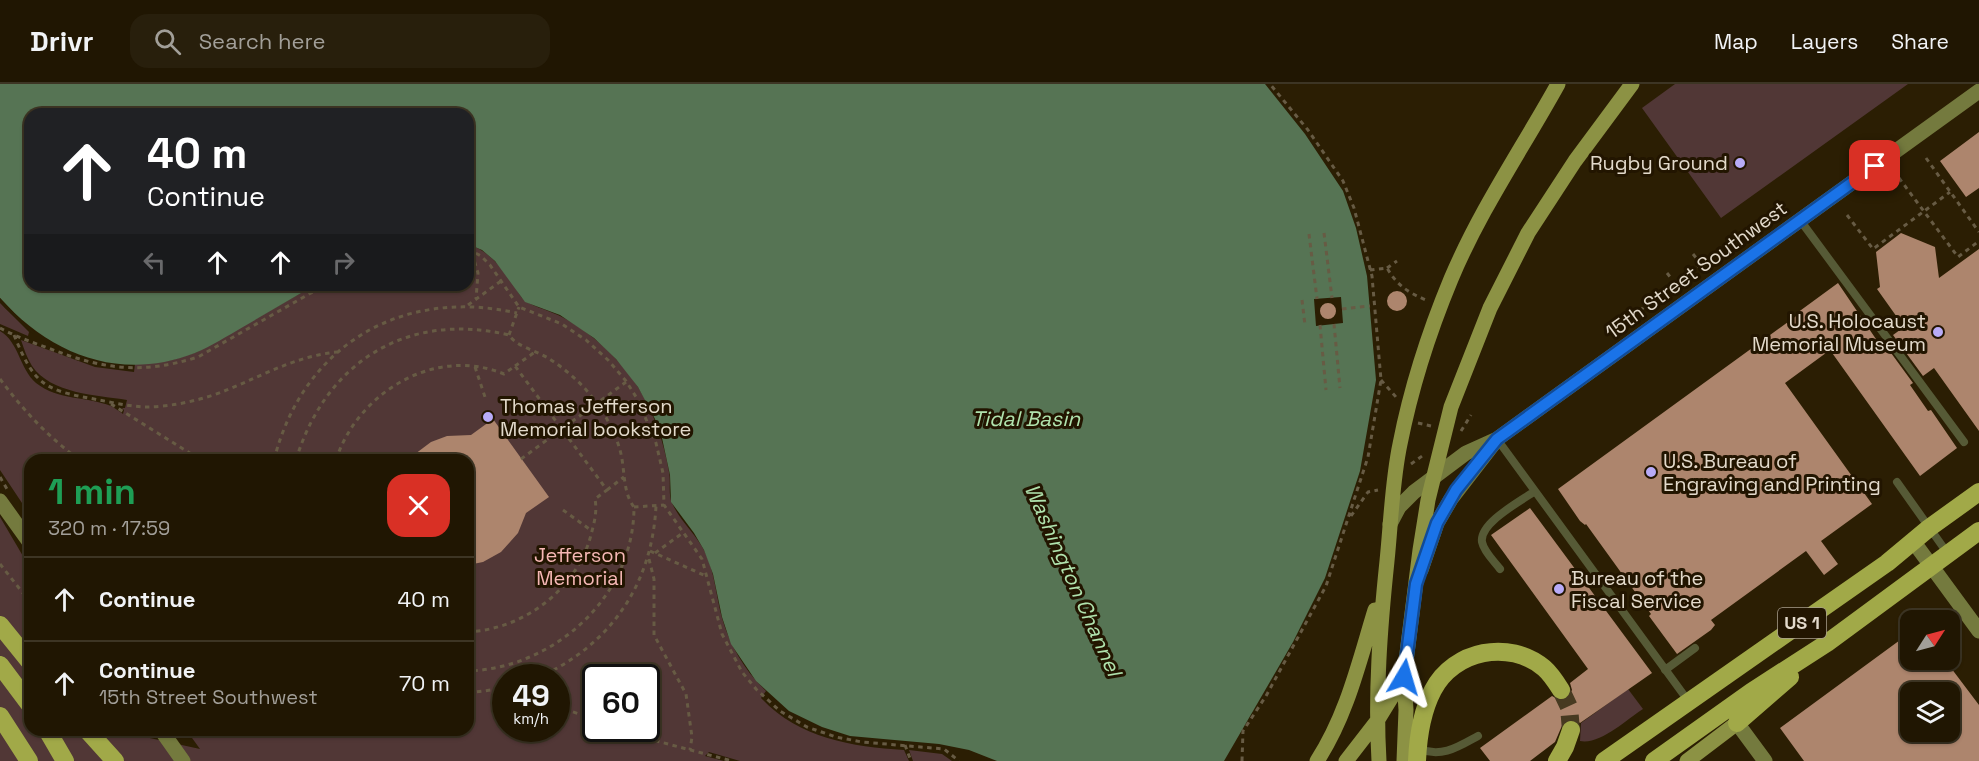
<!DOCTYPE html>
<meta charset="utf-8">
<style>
:root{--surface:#201602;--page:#281f0c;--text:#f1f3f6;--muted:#a29f99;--line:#3d3524}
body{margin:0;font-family:"Space Grotesk",sans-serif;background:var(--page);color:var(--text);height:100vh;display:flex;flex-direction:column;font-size:22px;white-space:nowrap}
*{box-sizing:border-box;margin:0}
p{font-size:20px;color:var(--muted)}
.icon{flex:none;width:33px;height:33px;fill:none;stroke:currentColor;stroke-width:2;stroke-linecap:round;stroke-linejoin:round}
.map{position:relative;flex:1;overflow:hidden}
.drawer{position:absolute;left:24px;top:370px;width:450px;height:282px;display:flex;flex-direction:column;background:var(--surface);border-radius:18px;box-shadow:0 2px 4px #0004,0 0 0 2px var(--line)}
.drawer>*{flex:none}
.hud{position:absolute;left:24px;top:24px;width:450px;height:183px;border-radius:18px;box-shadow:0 2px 4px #0004,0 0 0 2px var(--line);background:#202124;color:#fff;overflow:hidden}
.needle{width:39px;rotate:54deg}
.fabs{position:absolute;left:1900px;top:526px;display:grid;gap:12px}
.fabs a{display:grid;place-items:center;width:60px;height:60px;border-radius:12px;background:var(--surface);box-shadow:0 2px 4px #0004,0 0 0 2px var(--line);font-size:30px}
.speed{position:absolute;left:492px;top:580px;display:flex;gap:12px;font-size:30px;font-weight:700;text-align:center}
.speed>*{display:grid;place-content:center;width:78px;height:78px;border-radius:50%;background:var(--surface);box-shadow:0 2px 4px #0004,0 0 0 2px var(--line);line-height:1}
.speed small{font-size:15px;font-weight:400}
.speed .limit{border:3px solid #111;border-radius:9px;background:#fff;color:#111}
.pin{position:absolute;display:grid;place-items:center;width:51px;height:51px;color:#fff;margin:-26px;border-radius:12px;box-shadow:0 3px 9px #0006}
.me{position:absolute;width:66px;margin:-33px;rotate:7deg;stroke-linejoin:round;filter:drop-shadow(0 0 4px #0008)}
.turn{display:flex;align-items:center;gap:21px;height:126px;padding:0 24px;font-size:27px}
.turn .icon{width:78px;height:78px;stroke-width:2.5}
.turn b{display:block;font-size:42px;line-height:51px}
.lanes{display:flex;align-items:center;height:57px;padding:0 24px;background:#0003;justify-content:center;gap:30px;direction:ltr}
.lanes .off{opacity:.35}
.round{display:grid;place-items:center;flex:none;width:63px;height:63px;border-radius:18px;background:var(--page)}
.headline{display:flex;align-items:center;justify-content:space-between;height:102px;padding:0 24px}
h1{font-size:36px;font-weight:700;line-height:45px;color:#1e9e55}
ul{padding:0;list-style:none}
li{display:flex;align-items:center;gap:18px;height:84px;padding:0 24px;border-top:2px solid var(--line)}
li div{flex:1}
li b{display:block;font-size:22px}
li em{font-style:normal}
header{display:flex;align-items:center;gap:36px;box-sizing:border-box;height:84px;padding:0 30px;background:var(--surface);border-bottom:2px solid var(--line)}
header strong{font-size:28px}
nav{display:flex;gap:33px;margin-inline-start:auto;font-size:21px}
.search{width:420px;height:54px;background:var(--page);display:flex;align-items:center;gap:15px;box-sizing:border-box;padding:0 21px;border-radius:18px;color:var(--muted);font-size:22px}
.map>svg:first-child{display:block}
.green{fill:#513736;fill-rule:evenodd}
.water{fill:#567454}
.pier{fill:#2b1e03}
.building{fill:#ad856d;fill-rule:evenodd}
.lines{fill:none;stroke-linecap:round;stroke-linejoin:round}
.highway-tunnel{stroke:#473a21;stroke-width:18;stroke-dasharray:18 9;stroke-linecap:butt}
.path{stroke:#675b44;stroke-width:3;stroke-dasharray:4.5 4.5;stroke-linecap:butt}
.lane{stroke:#565a36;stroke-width:8}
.secondary{stroke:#747a3e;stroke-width:15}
.primary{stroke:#8c9244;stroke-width:15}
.highway{stroke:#a1a948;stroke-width:18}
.route-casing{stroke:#114b97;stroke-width:15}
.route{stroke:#1a73e8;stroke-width:10}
.poi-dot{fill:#b8abf7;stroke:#221500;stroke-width:2}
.labels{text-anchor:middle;stroke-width:6;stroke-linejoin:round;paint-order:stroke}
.shield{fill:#221500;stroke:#a99f8e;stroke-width:1.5}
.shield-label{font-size:18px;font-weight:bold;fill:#e3dacb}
.poi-label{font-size:20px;fill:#e3dacb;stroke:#221500;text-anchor:start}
.street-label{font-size:20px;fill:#e3dacb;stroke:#221500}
.park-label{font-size:20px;fill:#f6b8b5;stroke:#221500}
.water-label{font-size:21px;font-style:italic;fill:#b0e3ad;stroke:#221500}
</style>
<header>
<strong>Drivr</strong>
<div class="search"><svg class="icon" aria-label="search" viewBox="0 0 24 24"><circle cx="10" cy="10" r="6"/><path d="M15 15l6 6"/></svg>Search here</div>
<nav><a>Map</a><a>Layers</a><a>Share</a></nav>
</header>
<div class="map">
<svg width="1979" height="677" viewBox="0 0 1979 677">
<rect width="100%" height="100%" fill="#2b1e03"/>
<!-- green -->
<path class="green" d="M1675,0H1908L1721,134L1642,24Z
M468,160C489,167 502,184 514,201C517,206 520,212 524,216C529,221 553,228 562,233C592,249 619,274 638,303C654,329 664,358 669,388C671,397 668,411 672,419C680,437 696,450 705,468C715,489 716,512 722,534C730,562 745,587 766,607L761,614C798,654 852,663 904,666L909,677H740L709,668L705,672L724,677H0V433L30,484V646L126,647L127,649L200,665L187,647L468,646V376H30V431L0,386V247C19,258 19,284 36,299C59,317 86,312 111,322C115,324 119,327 123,330L124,326L122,324H125L127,316C97,311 51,310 32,282C27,274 24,265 21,256L95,283L134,288L135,280L172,276L197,268L315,201H468ZM506,594H556V645H506ZM596,594H646V645H596Z
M0,219L29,248L28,252L0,240Z
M1628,605L1643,625C1626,636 1600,661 1580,657L1581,639Z
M909,666L942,670L952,677H913Z"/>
<!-- water -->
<path class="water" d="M0,0H1265L1305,50L1343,107L1356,144L1367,192L1376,296L1360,387L1325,494L1293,558L1224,677H997L969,666L939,660L850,652L822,643L789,627L756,597L731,560L722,533L713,490L704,466L694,449L671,418L670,391L662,354L655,335L638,303L616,275L594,254L560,231L525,218L495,177L482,166L468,160V30H30V201H315C291,215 267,229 243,243C227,252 212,262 195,269C120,298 51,271 0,214Z"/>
<!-- pier -->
<path class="pier" d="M1341,213L1343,239L1316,242L1314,215Z
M0,214L21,236L35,248L33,250L5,224L0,218Z"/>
<!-- building -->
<path class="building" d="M1979,48V104L1966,113L1940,77Z
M1901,149L1935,163L1939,194L1979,165V347L1934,284L1923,292L1893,251L1904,243L1877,205L1880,203L1876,168Z
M1838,199L1880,261L1883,258L1913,299L1910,301L1928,327L1931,326L1957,364L1920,392L1830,266L1785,299L1872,420L1821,457L1838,480L1824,491L1806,467L1711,536L1715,541L1711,546L1677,570L1649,532L1651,530L1586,440L1585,441L1580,437L1558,405L1799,230L1797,229Z
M1387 217a10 10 0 1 1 20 0a10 10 0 1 1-20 0Z
M1320 227a8 8 0 1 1 16 0a8 8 0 1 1-16 0Z
M493,335L549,413L526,429L518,449L501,468L483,478L468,481V376H407L431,358L447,352L471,351Z
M1530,424L1652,589L1580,639L1574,635L1564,637L1555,658L1530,677H1490L1480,664L1552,612L1561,617L1567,615L1572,606L1570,599L1588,585L1491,451Z
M1911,548V576H1945L1979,621V677H1804L1780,644ZM1911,609H1950V648H1911Z"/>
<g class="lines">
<!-- highway-tunnel -->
<path class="highway-tunnel" d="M1561,606L1569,623L1571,646"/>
<!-- path -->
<path class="path" d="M1926,74L1979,148
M1899,94L1958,173L1979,157
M1847,131L1873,165L1950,108
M1324,149L1332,214
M1309,150L1317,215
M468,165L481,172L490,181L519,223L562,240L586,256L608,276L626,297L638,316L656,359L663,389L664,421L702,475L722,550L742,588L756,605L780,627L807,643L836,653L862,658L944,665L959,677
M472,169L478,189L476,215
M1693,170L1697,175
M1387,184L1397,177
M1370,186L1387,184C1397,201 1407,208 1426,216
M1667,189L1671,194
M1302,216L1305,241
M468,221L501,197
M1342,225L1370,222
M1636,235L1644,222L1652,216L1724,163L1748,154
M1334,240L1340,304
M1320,241L1326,306
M0,244C15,252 31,258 48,264C102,285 141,291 198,273L325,201
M14,251C34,299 42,306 94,315C110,318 127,322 144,323C171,323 204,316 229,305C266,290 297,272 337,268
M509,251L519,223
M515,282L535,268
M475,283L486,316
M0,295C23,326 49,354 80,376
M1381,296L1396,313
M111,320L201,376
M1418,339L1431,342
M1461,347L1471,331
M521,375L626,298
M274,376C303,261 402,203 517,229
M296,376C326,277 408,227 509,251C517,263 535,266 548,274C567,286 585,302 598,321C608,335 617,353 621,370C625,388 623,409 634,423C634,512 555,584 468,587
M336,376C357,310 434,261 504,290L515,282L607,406L595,415C597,426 595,436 592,447C579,504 525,545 468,548
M1411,380L1425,370
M0,393L7,405
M607,406L624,393
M634,423L664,421
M563,426L592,447
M1351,432L1368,408L1378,406
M650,467L706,492
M655,469L684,448
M649,475L654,495V551L686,610L692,653L690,666
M0,480L30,518
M537,594C610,562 652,501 656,422
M468,609L506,604
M556,622L596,636
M621,645L649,655L732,677
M905,661L911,677
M1242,677L1243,647L1266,612L1326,502L1368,373L1381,296L1372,192L1354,124L1343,97L1308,46L1270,0"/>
<!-- lane -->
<path class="lane" d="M1800,136L1964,358
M1497,355L1689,618
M1897,398L1948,470
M1500,485C1494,477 1484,468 1482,458C1479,439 1521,417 1535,407
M1665,586L1695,564
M1419,665C1442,674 1458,663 1478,652"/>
<!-- secondary -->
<path class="secondary" d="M0,417L30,459
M1390,440L1399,423L1414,408L1466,369L1497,355L1979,7
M1913,457L1979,547
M1421,486L1437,439L1451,415L1495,358
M1737,639L1765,677
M161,646L183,677"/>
<!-- primary -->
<path class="primary" d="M1317,677C1347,631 1359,578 1375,526
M1346,677L1377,637L1404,593
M1379,677C1375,610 1380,544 1387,477C1391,438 1392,398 1400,360C1411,304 1429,248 1451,195C1480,126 1522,65 1558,0
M1404,677L1406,626L1404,593L1420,466L1428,416L1451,323L1490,224L1528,149L1575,77L1632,0
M1687,677L1737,639"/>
<!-- highway -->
<path class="highway" d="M0,541L30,578
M0,581L30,621
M0,632L29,677
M1737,639L1790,593
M47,646L65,677
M87,646L115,677
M1417,677C1418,653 1422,627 1433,606C1454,566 1509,555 1544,584C1551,590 1556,598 1561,606
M1557,677L1565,663L1571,646
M1604,677L1887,479L1929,444L1979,408
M1654,677L1751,608L1827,559L1979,447"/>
</g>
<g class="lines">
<defs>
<path id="route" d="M1404,593L1416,500L1437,439L1456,406L1497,355L1875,82"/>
</defs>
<!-- route casing -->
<use href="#route" class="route-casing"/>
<!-- route -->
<use href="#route" class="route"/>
</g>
<!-- markers -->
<g class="poi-dot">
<circle cx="1740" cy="79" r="6"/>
<circle cx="1938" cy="248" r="6"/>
<circle cx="488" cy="333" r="6"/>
<circle cx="1651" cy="388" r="6"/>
<circle cx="1559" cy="505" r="6"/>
</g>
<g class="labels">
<!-- shield labels -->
<rect class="shield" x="1778" y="524" width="48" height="30" rx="4.5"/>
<g class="shield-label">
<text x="1802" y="545">US 1</text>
</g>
<!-- poi labels -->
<g class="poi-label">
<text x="1728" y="86" text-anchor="end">Rugby Ground</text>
<text x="1926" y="244" text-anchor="end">U.S. Holocaust<tspan x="1926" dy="23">Memorial Museum</tspan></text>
<text x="500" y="329">Thomas Jefferson<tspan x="500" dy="23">Memorial bookstore</tspan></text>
<text x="1663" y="384">U.S. Bureau of<tspan x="1663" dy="23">Engraving and Printing</tspan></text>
<text x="1571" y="501">Bureau of the<tspan x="1571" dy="23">Fiscal Service</tspan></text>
</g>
<!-- street labels -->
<g class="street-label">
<text transform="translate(1696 186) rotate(-36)" y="7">15th Street Southwest</text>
</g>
<!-- park labels -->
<g class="park-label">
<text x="580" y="478">Jefferson<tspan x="580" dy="23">Memorial</tspan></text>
</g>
<!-- water labels -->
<g class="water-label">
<text x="1026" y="342">Tidal Basin</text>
<text transform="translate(1073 496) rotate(66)" y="7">Washington Channel</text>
</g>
</g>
</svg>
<div class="fabs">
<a><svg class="needle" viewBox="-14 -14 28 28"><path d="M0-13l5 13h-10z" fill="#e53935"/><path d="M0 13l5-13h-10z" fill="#a29f99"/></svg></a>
<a><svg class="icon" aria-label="layers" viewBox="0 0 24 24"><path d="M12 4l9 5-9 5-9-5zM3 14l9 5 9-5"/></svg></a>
</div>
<div class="speed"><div>49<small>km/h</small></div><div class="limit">60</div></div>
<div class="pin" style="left:1875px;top:82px;background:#d93025"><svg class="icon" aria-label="arrive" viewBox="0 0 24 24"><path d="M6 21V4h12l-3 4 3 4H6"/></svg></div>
<svg class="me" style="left:1404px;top:593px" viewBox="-20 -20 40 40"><path d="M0-17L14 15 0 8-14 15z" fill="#1a73e8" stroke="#fff" stroke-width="4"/></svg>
<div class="hud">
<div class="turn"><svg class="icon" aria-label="ahead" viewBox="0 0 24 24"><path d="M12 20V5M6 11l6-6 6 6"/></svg><div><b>40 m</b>Continue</div></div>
<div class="lanes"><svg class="icon off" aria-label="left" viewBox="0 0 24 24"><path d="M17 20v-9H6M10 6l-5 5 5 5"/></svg><svg class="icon" aria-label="ahead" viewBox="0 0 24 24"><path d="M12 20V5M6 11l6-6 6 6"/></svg><svg class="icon" aria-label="ahead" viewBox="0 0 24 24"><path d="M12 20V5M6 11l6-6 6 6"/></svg><svg class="icon off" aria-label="right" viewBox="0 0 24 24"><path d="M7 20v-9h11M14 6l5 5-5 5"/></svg></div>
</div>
<section class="drawer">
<div class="headline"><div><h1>1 min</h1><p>320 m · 17:59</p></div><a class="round" style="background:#d93025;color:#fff"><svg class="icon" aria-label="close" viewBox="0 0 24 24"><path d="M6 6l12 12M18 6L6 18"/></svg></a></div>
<ul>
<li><svg class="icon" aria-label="ahead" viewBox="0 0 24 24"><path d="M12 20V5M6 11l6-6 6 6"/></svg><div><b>Continue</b></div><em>40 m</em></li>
<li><svg class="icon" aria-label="ahead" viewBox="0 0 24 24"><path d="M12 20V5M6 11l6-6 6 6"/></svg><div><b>Continue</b><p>15th Street Southwest</p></div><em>70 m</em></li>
</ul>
</section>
</div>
